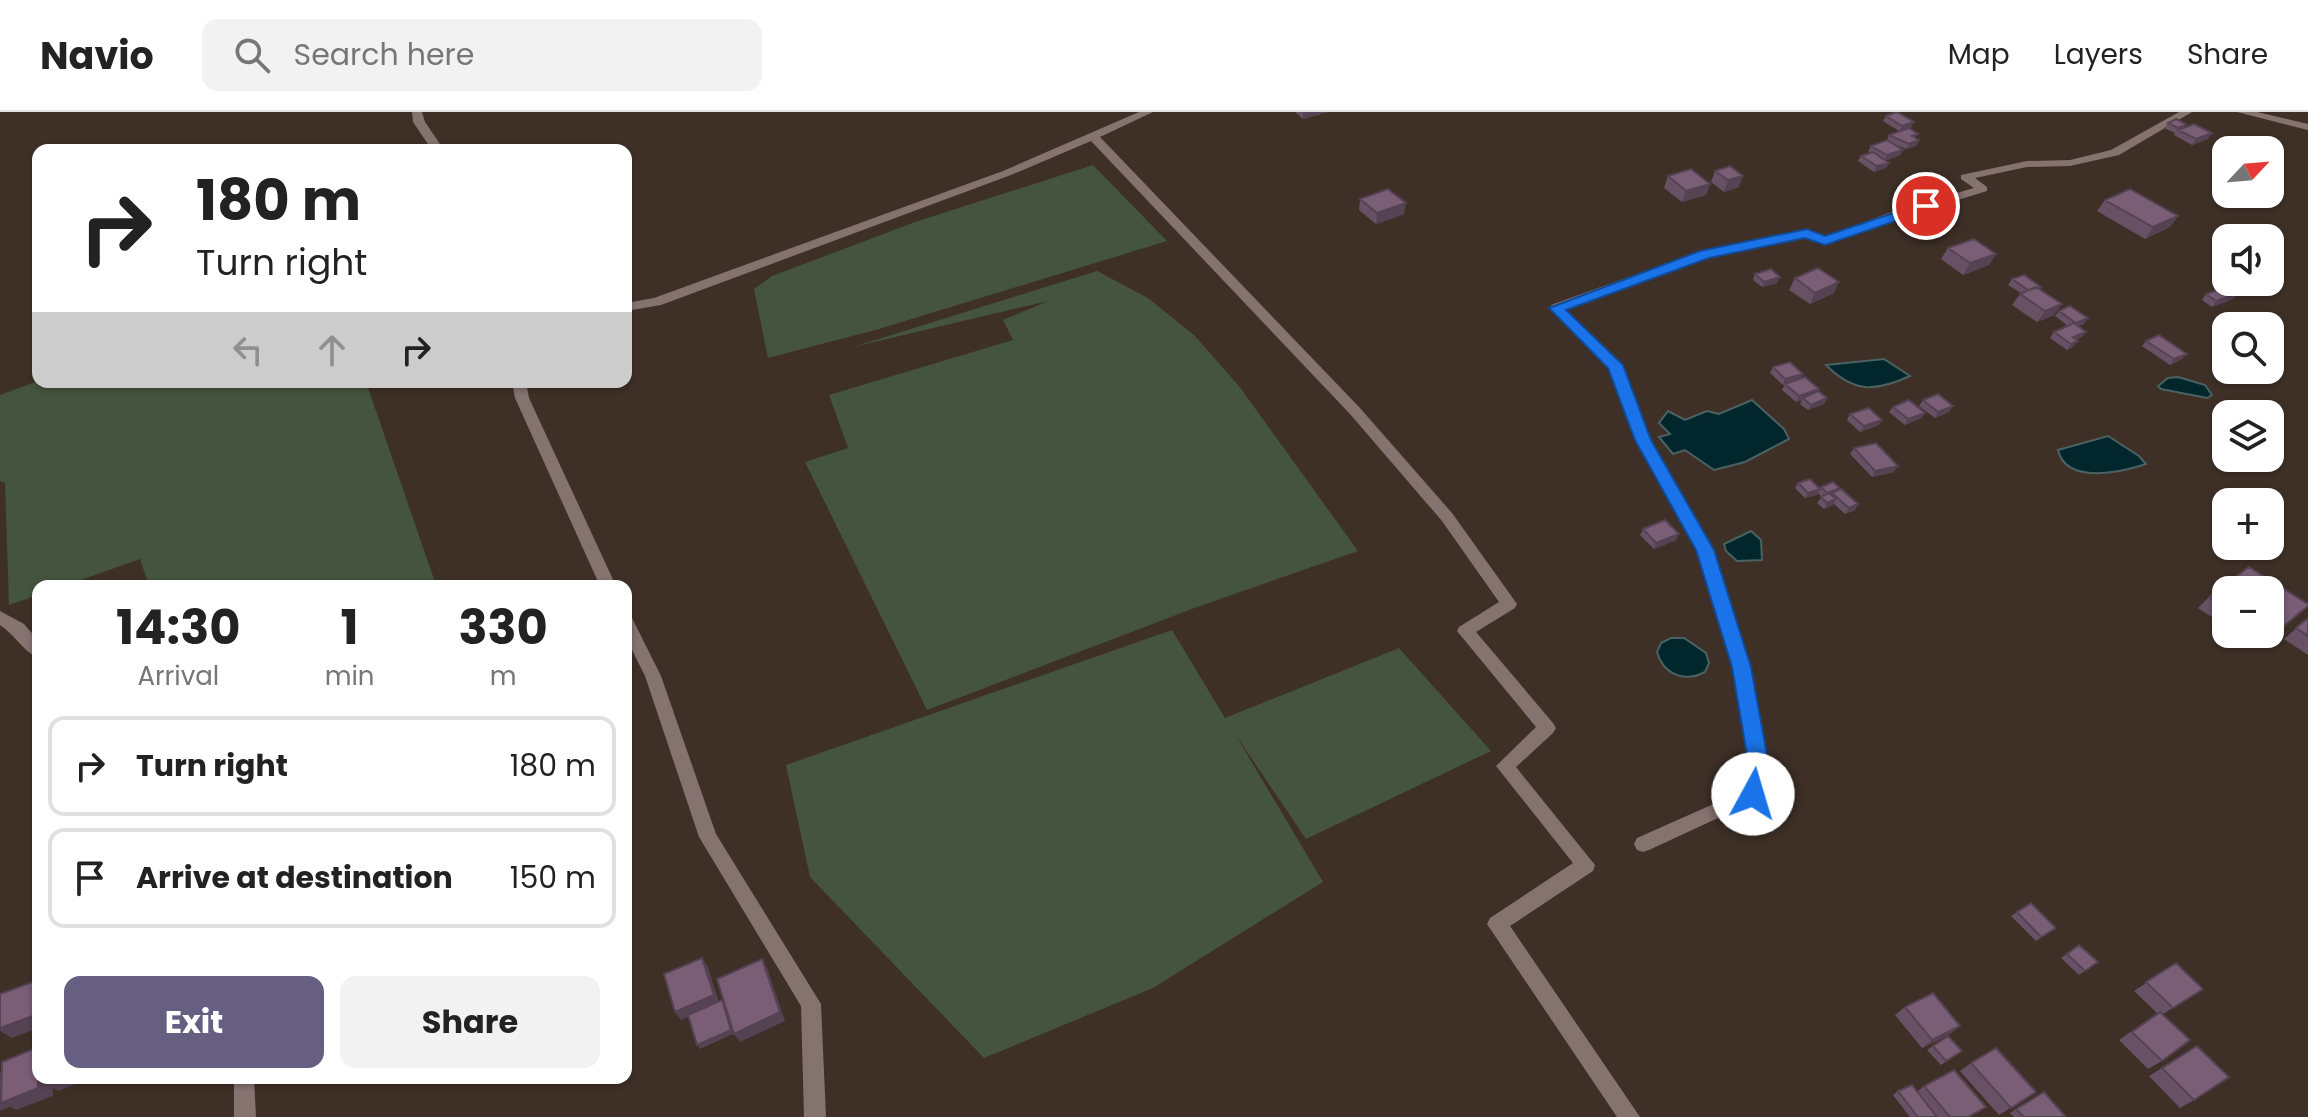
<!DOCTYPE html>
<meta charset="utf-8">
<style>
:root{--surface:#fff;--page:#f2f2f2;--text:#222;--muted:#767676;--line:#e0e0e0;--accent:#665f81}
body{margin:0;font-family:Poppins,sans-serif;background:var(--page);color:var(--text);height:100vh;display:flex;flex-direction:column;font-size:30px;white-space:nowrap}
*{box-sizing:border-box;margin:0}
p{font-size:26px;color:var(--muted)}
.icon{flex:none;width:44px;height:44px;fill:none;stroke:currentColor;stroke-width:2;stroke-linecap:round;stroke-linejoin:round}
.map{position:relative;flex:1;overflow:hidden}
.details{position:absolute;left:32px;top:468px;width:600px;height:504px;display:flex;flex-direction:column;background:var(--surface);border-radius:16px;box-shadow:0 2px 6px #0004}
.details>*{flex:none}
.top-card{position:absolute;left:32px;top:32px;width:600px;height:244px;border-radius:16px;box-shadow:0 2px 6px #0004;background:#fff;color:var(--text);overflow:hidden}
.needle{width:52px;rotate:64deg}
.buttons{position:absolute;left:2212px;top:24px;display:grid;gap:16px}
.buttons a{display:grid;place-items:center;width:72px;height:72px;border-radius:16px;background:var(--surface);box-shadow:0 2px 6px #0004;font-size:40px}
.pin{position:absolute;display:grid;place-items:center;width:68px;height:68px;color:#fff;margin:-34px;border:4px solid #fff;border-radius:50%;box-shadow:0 2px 8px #0007}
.me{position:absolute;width:88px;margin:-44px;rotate:6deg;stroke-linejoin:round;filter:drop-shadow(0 0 6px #0008)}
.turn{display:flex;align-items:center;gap:28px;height:168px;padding:0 32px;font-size:36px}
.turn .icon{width:104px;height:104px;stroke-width:2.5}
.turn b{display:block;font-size:56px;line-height:68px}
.lanes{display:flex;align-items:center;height:76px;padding:0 32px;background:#0003;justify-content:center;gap:40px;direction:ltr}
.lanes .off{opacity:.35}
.eta{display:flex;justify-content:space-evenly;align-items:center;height:136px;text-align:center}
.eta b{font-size:48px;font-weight:700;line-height:56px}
.action{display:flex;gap:16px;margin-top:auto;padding:16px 32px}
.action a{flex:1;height:92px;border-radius:16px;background:var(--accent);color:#fff;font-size:32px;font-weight:700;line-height:92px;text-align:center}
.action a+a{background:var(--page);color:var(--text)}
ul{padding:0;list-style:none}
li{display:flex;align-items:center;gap:24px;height:100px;margin:0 16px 12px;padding:0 16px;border:4px solid var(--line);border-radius:16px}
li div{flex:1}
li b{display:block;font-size:30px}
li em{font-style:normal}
header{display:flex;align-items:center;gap:48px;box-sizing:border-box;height:112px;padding:0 40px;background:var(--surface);border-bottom:2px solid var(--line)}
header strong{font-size:38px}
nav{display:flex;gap:44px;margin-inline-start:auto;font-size:28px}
.search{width:560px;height:72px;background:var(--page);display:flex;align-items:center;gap:20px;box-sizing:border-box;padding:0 28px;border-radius:16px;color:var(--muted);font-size:30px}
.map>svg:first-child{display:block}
.green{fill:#44543e}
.water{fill:#01262b;stroke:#4b6263;stroke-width:2}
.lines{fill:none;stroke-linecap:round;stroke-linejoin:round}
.minor{fill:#857370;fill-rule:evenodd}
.wall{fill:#695165}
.shaded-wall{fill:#554253}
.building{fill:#7a5e76;stroke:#554253;stroke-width:2}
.route{fill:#1a73e8;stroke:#114b97;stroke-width:2}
</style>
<header>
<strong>Navio</strong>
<div class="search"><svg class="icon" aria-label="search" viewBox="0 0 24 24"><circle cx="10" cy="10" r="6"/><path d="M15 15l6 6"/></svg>Search here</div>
<nav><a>Map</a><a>Layers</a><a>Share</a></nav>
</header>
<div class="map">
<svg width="2308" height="1005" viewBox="0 0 2308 1005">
<rect width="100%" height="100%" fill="#3e3027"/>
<!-- green -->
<path class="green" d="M1093,53L1167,129L879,217L768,246L754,177L772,164L915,110Z
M1097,159L1148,186L1194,223L1239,274L1358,439L1197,495L927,598L805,350L848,336L829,283L1013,228L1003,208L1048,189L853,235Z
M38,269L366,270L436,473L149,474L140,447L64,474H38V483L9,493L5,371L0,369V283Z
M1172,518L1225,606L1399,536L1491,639L1306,727L1235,622L1323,770L1153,876L984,946L810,765L786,653Z"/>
<!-- water -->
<path class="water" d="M1884,247L1910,264C1875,280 1854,281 1826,253Z
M2178,265L2205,273L2212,283L2207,286L2161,277L2158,274L2168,266Z
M1752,288L1784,317L1789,327L1745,350L1714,358L1685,338L1673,342L1659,325L1670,322L1659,311L1668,299L1685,308L1707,299L1719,302Z
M2108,324L2139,344L2146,352C2122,360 2066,373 2058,338Z
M1751,419L1761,428L1762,448L1737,449L1726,439L1724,432Z
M1671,526H1684L1706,541L1709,551L1705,560C1684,571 1663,562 1657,540L1661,531Z"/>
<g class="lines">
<!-- minor -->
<path class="minor" d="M412,0H422L425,10L444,38H432L413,10Z
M1139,0H1153L1100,25L1360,296L1452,401L1517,492L1515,496L1476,520L1553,611L1556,616L1553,621L1516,655L1595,753L1593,759L1510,814L1640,1005H1617L1487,812L1490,806L1573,751L1496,654L1536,615L1457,519L1459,515L1499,490L1442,409L1350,302L1091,29L1011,63L661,193L626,199V191L654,186L1003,59Z
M2179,0H2192L2119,43L2070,54L2027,55L1975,66L1987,75V79L1902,105L1825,133L1806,126L1708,145L1565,197L1622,253L1650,328L1713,438L1750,555L1766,643L1759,687L1649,738L1643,740L1637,738L1634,732L1637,726L1745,678L1748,643L1734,555L1697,438L1636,328L1609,255L1551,199V193L1701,139L1807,118L1825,125L1894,99L1974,76L1961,67V63L2027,49L2070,48L2111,38Z
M2237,0H2257L2308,12V18Z
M512,270H526L529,286L616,474H600L515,286Z
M0,499L24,512L38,528V546C23,539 14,522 0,513Z
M626,504L632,506L661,564L716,722L821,892L826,1005H804L801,894L699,725L645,564L626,526Z
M234,966H254L256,1005H234Z"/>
</g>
<!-- wall -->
<path class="wall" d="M1295,0H1328L1303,7Z
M1886,4L1911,16H1910L1916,26L1919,28L1916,34L1906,37L1894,32L1903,38L1900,43L1885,49L1889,51L1886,56L1874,60L1858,49L1861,44L1871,41L1868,39L1871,34L1887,28L1889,23L1899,19L1883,9Z
M2168,11L2186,12L2184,15L2208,27L2192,33L2174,23L2175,21L2164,16Z
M1715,59L1739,75L1724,80L1711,70Z
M1668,64L1710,72L1706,83L1682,90L1664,76Z
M1360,87L1404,102L1376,112L1359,98Z
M2105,88L2178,104L2170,115L2145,127L2097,99Z
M1948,136L1996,142L1989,153L1963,163L1941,147Z
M1755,162L1777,171L1762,175L1753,168Z
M1795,166L1834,181L1810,192L1789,178Z
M2012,167L2041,175L2040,177L2054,203L2037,210L2012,193L2021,181L2008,173Z
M2238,181L2233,187L2212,195L2202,188L2206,182Z
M2059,199L2084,212L2078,214L2082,225L2077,227L2078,229L2074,234L2067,238L2050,226L2054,220L2068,214L2055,204Z
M2146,229L2182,247L2170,253L2142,234Z
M1773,255L1803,262L1801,267L1827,286L1824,292L1808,298L1800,292L1802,288L1796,290L1782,278L1785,272L1783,273L1770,261Z
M1923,288L1949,300L1935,306L1919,294Z
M1893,295L1925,301L1921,306L1905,313L1889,300Z
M1850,302L1879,313L1860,320L1847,308Z
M1854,336L1894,360L1872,365L1850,342Z
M1798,371L1820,377L1821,375L1839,379L1855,398L1845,402L1834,392L1824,397L1817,391L1822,385L1818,381L1817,383L1805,386L1795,376Z
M1643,417L1676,428L1654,437L1640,423Z
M2249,455L2308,492V494L2297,504L2258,536L2238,522H2270V478H2226V514L2198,496L2209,485Z
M2308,506V543L2284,527Z
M2017,800L2056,816L2036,829L2011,804Z
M2079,833L2098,850L2079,863L2061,846Z
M2176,851L2203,877L2163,902L2162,949L2148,957L2119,928L2157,901L2134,879Z
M1905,895L1960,914L1950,922L1922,936L1895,903Z
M1933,934L1962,939L1941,953L1927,938Z
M2197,934L2194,988L2180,996L2149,964Z
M1971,951L2036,980L1999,1003L1960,959Z
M1924,974L1986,995L1969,1005H1910L1893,983L1898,979L1917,980Z
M2016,997L2066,1005H2014L2010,1001Z"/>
<!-- shaded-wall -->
<path class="shaded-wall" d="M1308,0H1328L1303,7V1Z
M1914,10L1911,16L1899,20L1902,14Z
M2212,21L2208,27L2192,33L2196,27Z
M1919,28L1916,34L1906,37L1909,32Z
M1903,38L1900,43L1884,49L1887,43Z
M1889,51L1886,56L1874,60L1877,54Z
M1743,64L1739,75L1724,80L1728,68Z
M1710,72L1706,83L1682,90L1686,79Z
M1406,91L1404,102L1376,112L1377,101Z
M2178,104L2170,115L2145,127L2153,115Z
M1996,142L1989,153L1963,163L1970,151Z
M1780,165L1777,171L1762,175L1764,170Z
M1839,170L1834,181L1810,192L1815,181Z
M2238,181L2233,187L2212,195L2216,189Z
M2062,192L2054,203L2037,210L2045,199Z
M2088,206L2084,212L2072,216L2076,211Z
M2086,220L2082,225L2069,231L2073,225Z
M2078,229L2074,234L2067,238L2071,232Z
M2187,242L2182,247L2170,253L2174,247Z
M1803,262L1800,268L1783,273L1785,267Z
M1819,277L1816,283L1803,286L1802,288L1796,290L1799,284Z
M1827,286L1824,292L1808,298L1811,293Z
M1953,294L1949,300L1935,306L1938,300Z
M1925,301L1921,306L1905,313L1908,307Z
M1882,308L1879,313L1860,320L1864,314Z
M1898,354L1894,360L1872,365L1875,359Z
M1820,377L1817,383L1805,386L1808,381Z
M1836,387L1833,393L1824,397L1827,391Z
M1858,392L1855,398L1845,402L1849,396Z
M1679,422L1676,428L1654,437L1656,431Z
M702,846L708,855L719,891L681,908L675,900Z
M762,847L767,856L785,909L740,930L734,922Z
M722,888L724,893L733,922L700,937L697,933Z
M38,902V916L12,926L0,919V916Z
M1960,914L1950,922L1922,936L1932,928Z
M38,966H91L58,979L53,976V984L16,998L10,995L0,999V976Z"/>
<!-- building -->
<path class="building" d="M1897,0L1914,10L1902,14L1886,4Z
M2176,7L2186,12L2178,16L2168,11Z
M2194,12L2212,21L2196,27L2178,18Z
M1909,16L1918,22L1912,24L1919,28L1909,32L1889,23Z
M1887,28L1903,38L1887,43L1871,34Z
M1873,40L1889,51L1877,54L1861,44Z
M1730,54L1743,64L1728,68L1715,59Z
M1691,57L1710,72L1686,79L1668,64Z
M1388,77L1406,91L1377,101L1360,87Z
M2130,77L2178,104L2153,115L2105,88Z
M1974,127L1996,142L1970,151L1948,136Z
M1818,156L1839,170L1815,181L1795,166Z
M1771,157L1780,165L1764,170L1755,162Z
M2024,163L2041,175L2028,178L2012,167Z
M2227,174L2238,181L2216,189L2206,182Z
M2036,175L2062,192L2045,199L2020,182Z
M2070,194L2088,206L2076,211L2059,199Z
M2074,211L2086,220L2073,225L2078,229L2071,232L2054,220Z
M2159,223L2187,242L2174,247L2146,229Z
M1790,250L1803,262L1785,267L1773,255Z
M1805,265L1819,277L1799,284L1785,272Z
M1818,279L1827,286L1811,293L1803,286Z
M1938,282L1953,294L1938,300L1923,288Z
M1909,288L1925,301L1908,307L1893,295Z
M1869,296L1882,308L1864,314L1850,302Z
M1876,331L1898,354L1875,359L1854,336Z
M1810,367L1820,377L1808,381L1798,371Z
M1833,370L1840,376L1827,381L1821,375Z
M1841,377L1858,392L1849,396L1832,381Z
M1829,381L1836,387L1827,391L1821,385Z
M1665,408L1679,422L1656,431L1643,417Z
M2249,455L2308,492V494L2270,525L2266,522H2270V478H2226V496L2209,485Z
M2308,506V524L2296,516Z
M2031,791L2056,816L2041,825L2017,800Z
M2079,833L2098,850L2085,859L2067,842Z
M702,846L714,883L675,900L664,862Z
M762,847L780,900L734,922L717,867Z
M2176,851L2203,877L2173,896L2146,870Z
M38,868V902L0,916V882Z
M1933,881L1960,914L1932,928L1905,895Z
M722,888L731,918L697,933L688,903Z
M2160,900L2190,928L2162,949L2132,920Z
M1948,924L1962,939L1946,949L1933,934Z
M2197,934L2229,965L2194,988L2162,956Z
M38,935V976L1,991L2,950Z
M1996,936L2036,980L2011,996L1971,951Z
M1954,958L1986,995L1968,1005H1950L1924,974Z
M2,960L1,975L0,976V961Z
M44,966H57L44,971Z
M1912,973L1937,1005H1918L1898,979Z
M2044,980L2066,1005H2024L2016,997Z"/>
<!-- route -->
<path class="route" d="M1926,90L1933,94L1931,97L1825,133L1805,126L1709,146L1566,198L1623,253L1651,328L1714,438L1751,555L1767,643L1760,688L1753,691L1745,688L1742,682L1747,643L1732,555L1696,438L1635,328L1608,256L1549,196L1700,139L1807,117L1825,124Z"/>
</svg>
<div class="buttons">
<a><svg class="needle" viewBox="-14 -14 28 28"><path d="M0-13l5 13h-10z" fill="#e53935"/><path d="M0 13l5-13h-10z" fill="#767676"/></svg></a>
<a><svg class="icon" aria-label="sound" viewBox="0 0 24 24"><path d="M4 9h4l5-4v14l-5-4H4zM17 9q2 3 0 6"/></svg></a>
<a><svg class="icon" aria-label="search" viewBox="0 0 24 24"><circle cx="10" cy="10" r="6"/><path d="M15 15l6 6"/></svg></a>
<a><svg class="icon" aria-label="layers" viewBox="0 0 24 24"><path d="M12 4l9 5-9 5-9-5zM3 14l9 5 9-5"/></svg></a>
<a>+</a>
<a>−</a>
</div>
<div class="pin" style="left:1926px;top:94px;background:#d93025"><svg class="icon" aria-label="arrive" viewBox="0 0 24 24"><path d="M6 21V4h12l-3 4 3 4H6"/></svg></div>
<svg class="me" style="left:1753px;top:682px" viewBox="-20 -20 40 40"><circle r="19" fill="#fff"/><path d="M0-13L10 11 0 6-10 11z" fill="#1a73e8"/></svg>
<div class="top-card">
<div class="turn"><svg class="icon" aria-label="right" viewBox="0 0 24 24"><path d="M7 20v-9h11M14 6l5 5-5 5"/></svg><div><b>180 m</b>Turn right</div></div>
<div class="lanes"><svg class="icon off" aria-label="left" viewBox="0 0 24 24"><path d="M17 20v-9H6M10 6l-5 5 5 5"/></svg><svg class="icon off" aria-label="ahead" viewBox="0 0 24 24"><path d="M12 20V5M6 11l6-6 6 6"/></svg><svg class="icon" aria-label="right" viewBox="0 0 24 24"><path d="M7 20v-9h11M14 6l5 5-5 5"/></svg></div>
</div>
<section class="details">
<div class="eta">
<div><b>14:30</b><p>Arrival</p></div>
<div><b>1</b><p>min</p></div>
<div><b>330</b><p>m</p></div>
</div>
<ul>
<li><svg class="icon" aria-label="right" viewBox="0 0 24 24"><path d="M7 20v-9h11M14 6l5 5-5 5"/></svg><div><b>Turn right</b></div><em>180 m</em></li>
<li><svg class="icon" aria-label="arrive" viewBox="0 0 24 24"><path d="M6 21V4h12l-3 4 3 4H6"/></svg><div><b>Arrive at destination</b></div><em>150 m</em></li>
</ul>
<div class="action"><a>Exit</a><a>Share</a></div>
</section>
</div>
